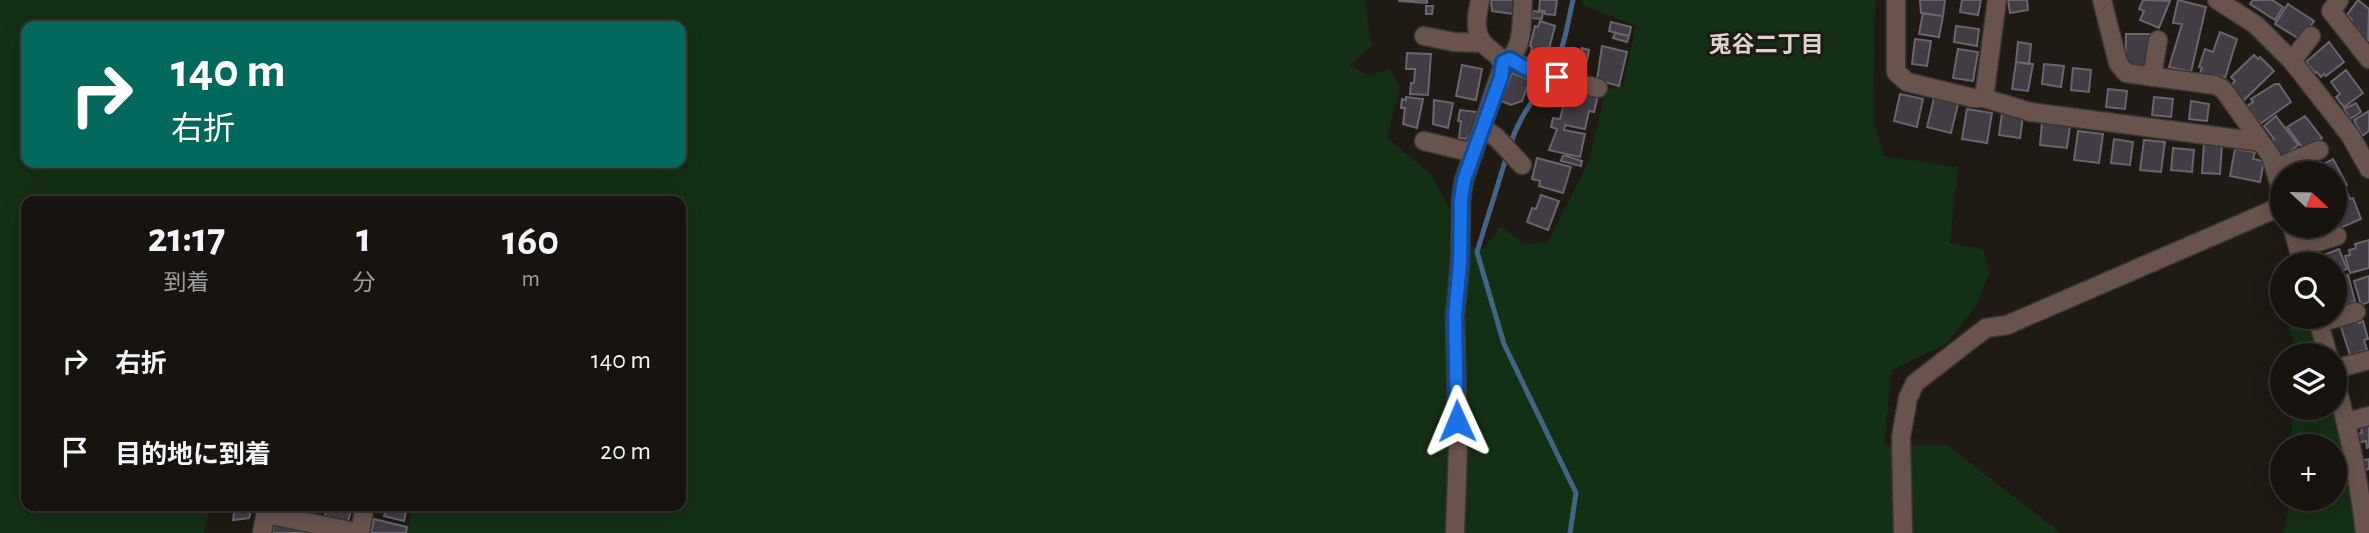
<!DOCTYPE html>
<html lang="ja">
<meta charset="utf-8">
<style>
:root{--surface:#17140f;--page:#24211d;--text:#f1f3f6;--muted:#9e9e9e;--line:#36332f}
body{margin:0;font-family:"Alegreya Sans","Noto Sans JP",sans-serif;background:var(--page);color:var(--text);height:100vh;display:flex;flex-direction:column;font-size:26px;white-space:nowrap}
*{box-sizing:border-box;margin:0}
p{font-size:23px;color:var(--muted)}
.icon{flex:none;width:38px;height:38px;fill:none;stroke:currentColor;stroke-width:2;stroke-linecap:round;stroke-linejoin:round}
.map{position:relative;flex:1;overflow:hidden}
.side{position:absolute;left:21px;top:196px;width:665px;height:315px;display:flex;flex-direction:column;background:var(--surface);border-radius:14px;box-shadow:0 4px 18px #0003,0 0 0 2px var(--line)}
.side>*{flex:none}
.guide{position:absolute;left:21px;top:21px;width:665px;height:147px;border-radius:14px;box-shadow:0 4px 18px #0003,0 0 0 2px var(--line);background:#00695c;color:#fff;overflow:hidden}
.needle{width:46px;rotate:112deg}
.fabs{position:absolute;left:2270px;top:161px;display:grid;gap:14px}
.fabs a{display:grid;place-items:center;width:77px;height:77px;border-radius:50%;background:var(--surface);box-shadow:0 4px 18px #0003,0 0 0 2px var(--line);font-size:35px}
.pin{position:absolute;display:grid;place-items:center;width:60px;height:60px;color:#fff;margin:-30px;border-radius:14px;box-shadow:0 4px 10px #0006}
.me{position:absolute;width:77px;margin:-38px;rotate:359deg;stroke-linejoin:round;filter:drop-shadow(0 0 5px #0008)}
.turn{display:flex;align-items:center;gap:24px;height:147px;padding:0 35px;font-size:32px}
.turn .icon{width:91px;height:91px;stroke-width:2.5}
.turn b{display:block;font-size:49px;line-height:60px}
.eta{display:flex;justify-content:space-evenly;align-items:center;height:119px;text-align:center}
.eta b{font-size:42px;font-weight:600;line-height:49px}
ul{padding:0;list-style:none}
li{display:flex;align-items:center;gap:21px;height:91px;padding:0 35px}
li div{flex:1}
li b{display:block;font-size:26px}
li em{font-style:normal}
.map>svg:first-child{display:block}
.green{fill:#143014;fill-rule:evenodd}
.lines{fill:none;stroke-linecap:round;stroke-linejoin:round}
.stream{stroke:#436487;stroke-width:5}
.building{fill:#423d45;stroke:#69646d;stroke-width:2}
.minor-casing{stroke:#3a3630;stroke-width:21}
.minor{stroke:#69534d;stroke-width:18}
.route-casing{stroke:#114b97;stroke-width:18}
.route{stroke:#1a73e8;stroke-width:12}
.labels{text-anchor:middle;stroke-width:6;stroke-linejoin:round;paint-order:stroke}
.neighbourhood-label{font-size:23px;font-weight:bold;fill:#d9d3ca;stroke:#1f1a14}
</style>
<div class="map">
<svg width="2369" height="533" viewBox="0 0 2369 533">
<rect width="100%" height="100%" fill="#1f1a14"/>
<!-- green -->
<path class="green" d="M0,0H1365L1372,46L1349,65L1369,76L1390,69L1400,87L1387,137L1432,176L1449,208V241L1483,249L1501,226L1524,244L1548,242L1589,161L1606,90L1623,86L1636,26L1582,5V0H1875L1874,121L1884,156L1958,167L1950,243L1983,249L1989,273L1976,306L1946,344L1892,370L1884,445H1947L2061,533H407L413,506H681V201H473L472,196L428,201H26V506H210L204,533H0ZM26,26H681V163H26Z
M2289,317H2309L2319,355H2297L2287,320Z
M2292,408H2333L2356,514L2358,533H2283L2290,499H2334V446H2292Z"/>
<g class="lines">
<!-- stream -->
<path class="stream" d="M1510,146C1520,111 1541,94 1555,64C1565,45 1568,21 1573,0
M1507,155L1477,252L1504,344L1576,493L1570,533"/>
</g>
<!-- building -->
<path class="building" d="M1427,0V3L1399,1V0Z
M1491,0H1515L1514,14L1492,11Z
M1540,0H1557L1555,15L1545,14V11L1539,10Z
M1920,0H1945L1943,16L1921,13Z
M1962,0H1981L1978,15L1960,12Z
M2008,0H2027L2028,10L2010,13Z
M2143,0L2170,1L2159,28L2140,20L2144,11L2139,9Z
M2178,0L2206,7L2191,72L2169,67L2182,24L2173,23Z
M2253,0H2272L2283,7L2275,20L2250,4Z
M2358,0L2369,9L2368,42L2356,33L2359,30L2350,23L2352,20L2347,15Z
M2288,4L2314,21L2301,40L2275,24Z
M1426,6H1433L1432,14H1426Z
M1533,11L1543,12L1542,19L1532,18Z
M1923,13L1943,16L1939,37L1919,34Z
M1540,21L1555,26L1549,49L1544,50L1541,60L1530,56L1532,47L1530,46L1535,26L1538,27Z
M1611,22L1631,27L1629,36L1609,31Z
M1956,26L1979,29L1977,46L1954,42Z
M2220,32L2237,39L2225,78L2215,75L2213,78L2200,73L2202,68L2199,67L2205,49L2213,52Z
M1615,33L1629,36L1627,42L1613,38Z
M2126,34H2150L2149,67H2125Z
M1915,39L1931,41L1927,66L1912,64Z
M2018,42L2031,44L2029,64L2016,62Z
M2329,42L2344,62L2326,76L2324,74L2321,77L2317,72L2315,73L2306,62Z
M1602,46L1627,52L1619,86L1597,80Z
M1582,48L1589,50L1587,61L1579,59Z
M1958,49L1978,52L1973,81L1953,78Z
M1407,53L1431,54L1428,95L1410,94L1411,83H1414L1415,69H1406Z
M2254,55L2258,59L2260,57L2274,71L2243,101L2230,87L2235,81L2231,77Z
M2016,62L2033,64L2028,91L2012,89Z
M2044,64L2064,66L2061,87L2042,84Z
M1462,65L1482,69L1476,100L1456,96Z
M2073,68L2091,70L2089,92L2071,90Z
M2346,70L2363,93L2344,107L2336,97L2340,94L2331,82Z
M1512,73L1530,80L1522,101L1511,105L1501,101Z
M2275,84H2279L2291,102L2260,124L2247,106L2253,102L2251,99Z
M1568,88L1598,95L1594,112L1589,111L1585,129L1565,125L1564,130L1585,134L1580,157L1549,150L1557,129L1551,127L1553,118L1560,119Z
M2108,89L2127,91L2125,109L2106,107Z
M1900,94L1923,99L1917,127L1894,121Z
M1406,97L1423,99L1417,128L1403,124L1405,108H1401L1402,99L1406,100Z
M2154,97L2173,99L2171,117L2152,115Z
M1934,98L1958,104L1951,133L1927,127Z
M1434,100L1453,103L1448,128L1433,124Z
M2191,101L2209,104L2207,121L2189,119Z
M2356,103L2361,112L2350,119L2344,109Z
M1967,109L1992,113L1987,143L1962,139Z
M1460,110L1477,112L1471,137L1468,136V139L1459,138L1461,121H1458Z
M2369,111V131L2362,136L2354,120Z
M2002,113L2023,116L2020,138L1999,135Z
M2276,116L2298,145L2282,158L2271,141L2274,139L2264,126Z
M2305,116L2322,138L2305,151L2287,127Z
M2042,122L2070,126L2067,148L2040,145Z
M2078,131L2103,134L2099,163L2074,160Z
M2114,139L2133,142L2130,165L2111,163Z
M2144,140L2165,142L2161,172L2140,170Z
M2204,143L2222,144L2220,174L2202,173Z
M2173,148L2194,150L2192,172L2171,170Z
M2235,149L2255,152L2253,159L2264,161L2260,182L2230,176Z
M1563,155L1582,161L1581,166L1561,161Z
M1537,158L1571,167L1563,193L1539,186L1540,181L1532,179Z
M2333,159L2347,185L2334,192V173H2324L2320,166Z
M2303,165L2304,167L2308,166L2311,173H2289L2291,172L2290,169Z
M2347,192L2350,199L2353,198L2361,219L2338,229L2334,220L2335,197Z
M1541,195L1559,201L1548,230L1527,222L1532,208L1536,209Z
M2306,226H2331L2332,228L2310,236Z
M2369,240V268L2350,273L2345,256L2350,255L2349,250L2356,248L2355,244Z
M2339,249L2347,269L2334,274V264H2317L2316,262L2321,260L2320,258L2326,256V254Z
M2348,275L2355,301L2352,302V304L2337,308L2334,307V279Z
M2369,276V302L2361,305L2354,281Z
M2357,318L2359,323L2363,321L2368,339L2364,340L2367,350L2350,355L2340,324Z
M2369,426V447L2367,448L2366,441L2357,443L2356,434L2362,433L2361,428Z
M2369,459V469L2362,471L2360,461Z
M235,506H253L249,518L233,520Z
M327,506H352L348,522L325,516Z
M387,506H407L404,521L384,516Z
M276,518L312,529L311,533H272Z
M374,519L407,527L406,533H371Z"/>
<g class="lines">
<defs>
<path id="minor" d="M1896,0V72L1907,82L1973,98H1984L2030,112L2261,142
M2102,0L2118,63L2126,73L2215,85L2223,89L2271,156L2282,193
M2217,0L2256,25L2292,61L2311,36
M2339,0L2331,11L2369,59
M1424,36L1454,42L1481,43
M1510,59C1537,75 1568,81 1598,88
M2292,61L2350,135L2369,169
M1503,62C1525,53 1521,20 1523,0
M2152,77L2158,40
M1984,98L1997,0
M1483,128L1496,137L1522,165
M1424,141L1474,153
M2275,168L2319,150
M2292,226L2303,264
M2298,248L2337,236
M2317,317L2328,355
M2319,323L2356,312
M2334,369L2369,360
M2334,378C2349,429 2359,480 2365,533
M2347,422L2369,416
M266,514L360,533
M262,533L267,506
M360,533L365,506
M1455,533L1458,447L1455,315L1460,263L1461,200L1464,180L1503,66C1501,55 1492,53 1485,45C1473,34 1477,14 1480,0
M1903,533L1901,437L1908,398L1915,383L1986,328L2007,325L2282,206"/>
</defs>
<!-- minor casing -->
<use href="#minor" class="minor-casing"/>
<!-- minor -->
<use href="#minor" class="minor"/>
</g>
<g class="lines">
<defs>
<path id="route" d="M1457,421L1455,315L1460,263L1461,200L1464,180L1501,77L1503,62L1510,59L1525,68L1557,77"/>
</defs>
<!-- route casing -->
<use href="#route" class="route-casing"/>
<!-- route -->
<use href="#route" class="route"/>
</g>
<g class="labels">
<!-- neighbourhood labels -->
<g class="neighbourhood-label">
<text x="1766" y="52">兎谷二丁目</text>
</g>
</g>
</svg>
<div class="fabs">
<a><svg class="needle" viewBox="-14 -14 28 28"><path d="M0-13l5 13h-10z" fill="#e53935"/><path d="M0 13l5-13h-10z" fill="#9e9e9e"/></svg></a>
<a><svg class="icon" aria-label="search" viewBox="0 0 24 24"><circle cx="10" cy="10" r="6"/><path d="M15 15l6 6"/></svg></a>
<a><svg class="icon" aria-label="layers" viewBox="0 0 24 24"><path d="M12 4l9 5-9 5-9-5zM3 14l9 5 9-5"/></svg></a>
<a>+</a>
</div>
<div class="pin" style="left:1557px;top:77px;background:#d93025"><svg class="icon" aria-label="arrive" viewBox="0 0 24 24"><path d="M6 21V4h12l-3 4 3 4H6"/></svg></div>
<svg class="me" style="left:1457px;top:421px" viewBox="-20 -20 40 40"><path d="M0-17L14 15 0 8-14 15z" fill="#1a73e8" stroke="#fff" stroke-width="4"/></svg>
<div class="guide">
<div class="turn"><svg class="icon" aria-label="right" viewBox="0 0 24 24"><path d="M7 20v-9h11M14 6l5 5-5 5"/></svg><div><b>140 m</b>右折</div></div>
</div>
<section class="side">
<div class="eta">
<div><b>21:17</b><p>到着</p></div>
<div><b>1</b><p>分</p></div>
<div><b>160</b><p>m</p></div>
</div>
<ul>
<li><svg class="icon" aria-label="right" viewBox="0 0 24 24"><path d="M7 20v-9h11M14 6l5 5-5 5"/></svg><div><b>右折</b></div><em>140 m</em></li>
<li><svg class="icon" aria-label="arrive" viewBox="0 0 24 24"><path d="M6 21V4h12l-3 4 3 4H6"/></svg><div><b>目的地に到着</b></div><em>20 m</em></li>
</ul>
</section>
</div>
